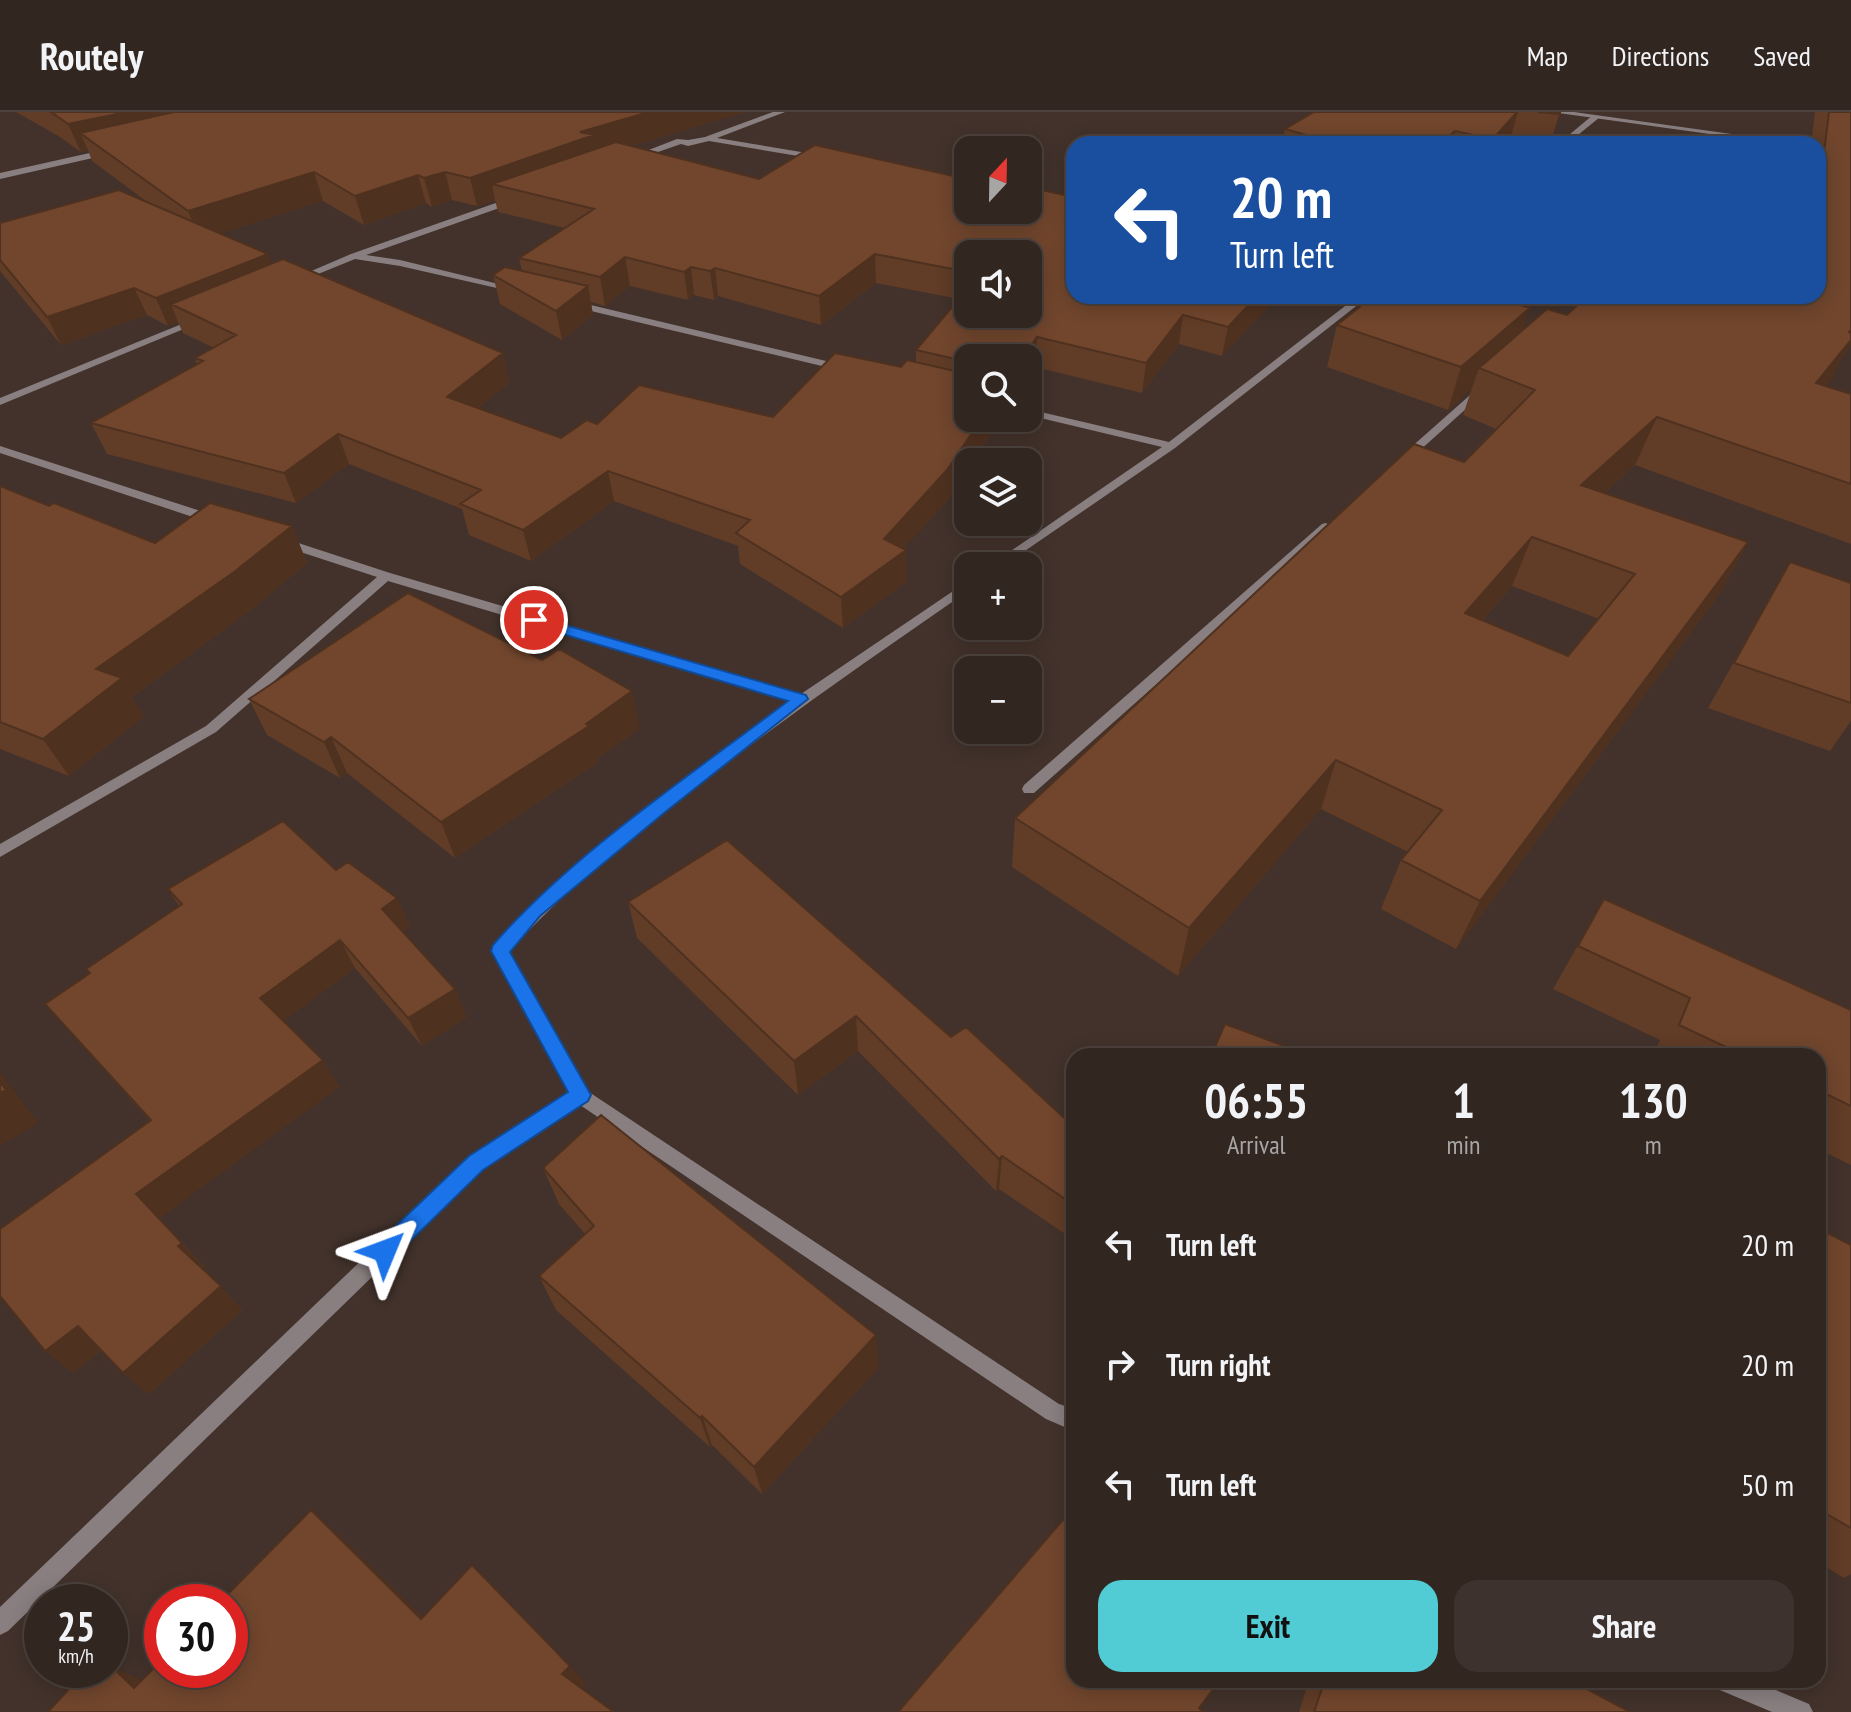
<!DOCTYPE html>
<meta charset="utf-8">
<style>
:root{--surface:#322620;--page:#3d322d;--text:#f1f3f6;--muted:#a8a5a5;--line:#4d433e;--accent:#51ccd5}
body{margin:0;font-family:"PT Sans Narrow",sans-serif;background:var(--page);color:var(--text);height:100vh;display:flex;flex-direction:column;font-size:30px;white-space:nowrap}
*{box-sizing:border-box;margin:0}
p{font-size:26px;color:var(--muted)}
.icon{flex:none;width:44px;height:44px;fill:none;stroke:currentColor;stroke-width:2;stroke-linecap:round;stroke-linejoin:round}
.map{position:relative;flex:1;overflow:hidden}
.side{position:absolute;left:1066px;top:936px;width:760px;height:640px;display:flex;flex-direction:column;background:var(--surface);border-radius:24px;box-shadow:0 4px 20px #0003,0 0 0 2px var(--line)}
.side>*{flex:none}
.top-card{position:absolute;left:1066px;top:24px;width:760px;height:168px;border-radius:24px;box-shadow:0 4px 20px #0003,0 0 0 2px var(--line);background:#1a4fa0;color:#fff;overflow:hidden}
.needle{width:52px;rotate:22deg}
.tools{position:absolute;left:954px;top:24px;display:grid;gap:16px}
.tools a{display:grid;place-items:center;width:88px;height:88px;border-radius:16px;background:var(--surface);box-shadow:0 4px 20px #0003,0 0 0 2px var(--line);font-size:40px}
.speed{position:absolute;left:24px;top:1472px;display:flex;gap:16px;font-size:40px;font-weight:700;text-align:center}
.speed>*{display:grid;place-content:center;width:104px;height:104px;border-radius:50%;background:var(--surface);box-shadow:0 4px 20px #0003,0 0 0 2px var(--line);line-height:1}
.speed small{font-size:20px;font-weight:400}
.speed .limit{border:12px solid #d22;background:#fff;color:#111}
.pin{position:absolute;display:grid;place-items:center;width:68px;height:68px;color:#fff;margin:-34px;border:4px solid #fff;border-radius:50%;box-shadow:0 2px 8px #0007}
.me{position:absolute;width:88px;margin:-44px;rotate:46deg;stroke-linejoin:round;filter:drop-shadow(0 0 6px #0008)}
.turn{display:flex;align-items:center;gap:28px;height:168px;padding:0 32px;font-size:36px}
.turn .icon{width:104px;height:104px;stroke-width:2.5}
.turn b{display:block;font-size:56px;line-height:68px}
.eta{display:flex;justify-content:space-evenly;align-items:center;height:136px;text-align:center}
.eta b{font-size:48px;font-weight:800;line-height:56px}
.button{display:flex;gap:16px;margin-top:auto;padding:16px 32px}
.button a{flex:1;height:92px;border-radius:24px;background:var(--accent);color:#111;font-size:32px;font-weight:800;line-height:92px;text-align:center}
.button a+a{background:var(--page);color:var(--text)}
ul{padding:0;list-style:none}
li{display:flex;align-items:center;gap:24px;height:120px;padding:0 32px}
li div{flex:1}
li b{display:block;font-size:30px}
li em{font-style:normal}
header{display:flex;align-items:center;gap:48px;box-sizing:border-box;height:112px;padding:0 40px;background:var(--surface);border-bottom:2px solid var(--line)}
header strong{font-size:38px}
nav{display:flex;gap:44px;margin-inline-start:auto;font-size:28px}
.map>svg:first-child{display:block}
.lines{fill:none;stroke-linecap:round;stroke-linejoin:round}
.service{fill:#897f80;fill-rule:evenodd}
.minor{fill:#897f80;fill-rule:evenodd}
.tertiary{fill:#897f80;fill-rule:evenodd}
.wall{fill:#613c27;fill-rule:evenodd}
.shaded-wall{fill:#4f3120}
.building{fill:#71462d;stroke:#4f3120;stroke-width:2;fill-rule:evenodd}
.route{fill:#1a73e8;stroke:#114b97;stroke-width:2}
</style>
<header>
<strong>Routely</strong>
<nav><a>Map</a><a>Directions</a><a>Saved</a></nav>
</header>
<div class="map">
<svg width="1851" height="1600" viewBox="0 0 1851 1600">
<rect width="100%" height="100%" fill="#42322b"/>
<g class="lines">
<!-- service -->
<path class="service" d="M1478,276L1487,278L1408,349H1400V345Z
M1326,411L1332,415L1330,418L1034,681H1024L1022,677L1024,673L1322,412Z"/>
<!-- minor -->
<path class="minor" d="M773,0H785L717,26L819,43L823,46L822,48L709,29L688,34L681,32L632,49L628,46L677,27L688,28L705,25Z
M1593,3L1600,5L1567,32H1558Z
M112,36L116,39L115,41L0,67V61Z
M516,84L520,87L519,89L366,143L400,148L519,177V181L400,154L355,147L296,171L288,169L351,142Z
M1358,184H1369L1175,336L1003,454H989L1162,335L1028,303V297L1169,330Z
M574,189L843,253L848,256L843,259L570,194V190Z
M194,207L203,209L0,293V286Z
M0,334L219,405L221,408L219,411H211L0,341Z
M283,426L390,461L801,582L968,469V479C861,553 754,627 653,709C602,750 552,791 509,840L586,978L1059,1292L1074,1297V1319L1046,1307L580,993L483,1057L8,1519L0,1523V1495L469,1045L569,980L492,839L494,834C580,739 688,663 792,589L388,469L216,620L0,745V732L206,614L377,465L279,433L277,430Z
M1711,1568H1752L1809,1592L1813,1600H1772L1715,1576Z"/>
<!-- tertiary -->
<path class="tertiary" d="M1551,0H1574L1804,32H1781Z"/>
</g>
<!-- wall -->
<path class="wall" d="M16,0H745L631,34L759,67L1278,184L1222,244L1179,232L1142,281L1035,255L968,246V306H1001L947,389L904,436L907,469L843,516L740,452L738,434L614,389L531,449L469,423L462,397L349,352L296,391L107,342L91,311L197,253L195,246L214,236L183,221L178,210L168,214L147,203L61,233L0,159V111L150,92L92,49L88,38L81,40L60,25ZM452,88L477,94L495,88L498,100L565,116L519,146L522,159L493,163L500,192L562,228L593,203L591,190L605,194L630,174L688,188L694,183L714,188L718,184L821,213L876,171L959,187L916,238V250L773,305L597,312L561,326L478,296L510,270L271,152L268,142L220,121L323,89L364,113L426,91L432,95ZM968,142L1028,202H968Z
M1314,0H1560L1551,29L1511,24L1504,32H1282L1285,17Z
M1815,0H1851L1847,238L1826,274L1851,282V432L1635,353L1605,381L1748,430L1721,480L1456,837L1381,797L1401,748L1408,740L1321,697L1178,864L1012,755L1015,706L1464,350L1496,317L1463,303L1472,276L1448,298L1327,255L1337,213L1522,218L1567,203L1818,184V32H1811ZM1512,474L1599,507L1568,544L1483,508Z
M0,374L49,394L155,431L292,414L307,451L252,497L132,585L144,604L69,664L0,637Z
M1790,450L1851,471V609L1830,639L1708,596Z
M249,587L640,616L597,647L598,650L455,746L347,661L340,666L267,623Z
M336,758L397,786L410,815L403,820L467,905L422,934L355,856L283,909L323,948L339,975L159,1106L205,1155L202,1157L242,1198L149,1282L123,1261L102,1238L73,1261L150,1009L45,892L89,861L179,794L168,777Z
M1604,787L1851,898V1053L1818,1037V944H1653L1660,928L1553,877Z
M628,790L951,925L1074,1015V1128L999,1077L996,1079L858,939L798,983L637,826Z
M543,1056L879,1255L762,1382L712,1333L710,1335L556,1198L539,1164L585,1122L559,1092Z
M1818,1116L1851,1133V1462L1844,1466L1818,1450Z
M1309,1568H1570L1630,1600H1299Z"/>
<!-- shaded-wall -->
<path class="shaded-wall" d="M127,0H262L80,21L88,38L81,40L68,12Z
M649,0H745L598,44L492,72L495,88L477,94L470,66L580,20Z
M1517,0H1518L1511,24L1504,32H1492L1493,27Z
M1455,19L1451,32H1439Z
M314,60L323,89L200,128L188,99Z
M445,60L452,88L432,95L424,66Z
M418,63L426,91L364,113L355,84Z
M268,142L278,169L171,192L178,210L168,214L156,186Z
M875,142L876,171L821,213L819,184Z
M625,145L630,174L605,194L600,165Z
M691,155L694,183L688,188L684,160Z
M715,156L718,184L714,188L710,159Z
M588,174L593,203L562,228L556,199Z
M134,176L147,203L61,233L47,205Z
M1257,184H1278L1222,244L1228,215Z
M1530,196L1515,239L1479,256L1472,276L1448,298L1461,255Z
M1183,203L1179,232L1142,281L1146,251Z
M1851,218V233L1847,238L1830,270L1791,319L1816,271Z
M1037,225L1035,255L1028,265V246H1023Z
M503,241L510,270L455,315L447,285Z
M1657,305L1635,353L1560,422L1581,373Z
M982,306H1001L972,350H968V356L947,389L895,446L906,438L907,469L843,516L841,485L884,427Z
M338,322L349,352L296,391L284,361Z
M608,359L614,389L531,449L523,418Z
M292,414L307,451L252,497L132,585L144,604L69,664L43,627L96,557Z
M1532,425L1512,474L1446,550L1465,501Z
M1748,430L1721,480L1456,837L1480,789Z
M632,579L640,616L597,647L598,650L455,746L441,710L586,612Z
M331,625L347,661L340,666L324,630Z
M1336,648L1321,697L1178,864L1189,816Z
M397,786L410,815L395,826L382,797Z
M340,828L355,856L277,914L260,886Z
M455,877L467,905L422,934L408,906Z
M856,904L858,939L798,983L794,949Z
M323,948L339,975L159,1107L136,1082Z
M0,960L38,1011L0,1034Z
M1002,1044L999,1077L996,1079L999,1047Z
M182,1131L205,1155L200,1158L178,1134Z
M221,1174L242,1198L149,1282L123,1261Z
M78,1214L104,1236L73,1261L45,1239Z
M876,1223L879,1255L762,1382L754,1355Z
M702,1304L712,1333L710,1335L700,1306Z
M311,1398L338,1422L445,1527L421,1507Z
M110,1553L149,1572L134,1576Z
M570,1554L587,1572L580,1580L562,1562Z
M92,1558H95L129,1573L100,1566Z"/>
<!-- building -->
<path class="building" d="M51,0H127L68,12Z
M174,0H649L580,20L594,23L470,66L445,60L424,66L418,63L355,84L314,60L188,99L80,21Z
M1314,0H1517L1493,27L1455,19L1439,32H1338L1285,17Z
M1538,0H1560V2Z
M1829,0H1851V218L1849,220L1851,221V228L1816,271L1851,282V372L1657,305L1581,373L1748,430L1480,789L1401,748L1442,698L1336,648L1189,816L1015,706L1414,332L1464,350L1535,278L1479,256L1547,197L1567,203L1587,184H1818V40L1824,41ZM1532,425L1635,462L1568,544L1465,501Z
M1754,27H1766L1786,32H1749Z
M616,30L759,67L815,33L962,66L966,63H968V98H1028V75L1074,85V184H1257L1228,215L1183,203L1146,251L1037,225L1023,246H968V250L916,238L968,176V202H1028V142H968V160L875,142L819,184L715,156L710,159L691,155L684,160L625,145L600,165L519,146L594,97L492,72Z
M119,78L268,142L156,186L134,176L47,205L0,148V111Z
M283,147L503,241L447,285L561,326L587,308L597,312L639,273L773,305L835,241L901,255L907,248L968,262V306H982L947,358L884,427L906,438L841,485L736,421L750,408L608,359L523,418L460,392L481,378L338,322L284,361L91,311L203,249L195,246L236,223L171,192Z
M505,155L588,174L556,199L493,163Z
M1373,184H1490L1530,196L1461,255L1337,213Z
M0,374L49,394L54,391L155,431L210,391L292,414L234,460L96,557L122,566L43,627L0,610Z
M1790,450L1851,471V591L1734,551Z
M408,481L542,548L559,537L632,579L586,612L589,614L441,710L331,625L324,630L249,587Z
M283,709L336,758L348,750L397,786L382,797L455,877L408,906L340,828L260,886L323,948L136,1082L182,1131L178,1134L221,1174L123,1261L78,1214L45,1239L0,1184V1117L151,1008L45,892L90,861L86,857L182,792L168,777Z
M727,728L951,925L966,915L1074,1015V1093L1002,1044L999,1047L856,904L794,949L628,790Z
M1604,787L1851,898V994L1818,978V944H1745L1679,913L1690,886L1578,834Z
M1225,912L1309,943V944H1211Z
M0,970L6,978L0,981Z
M601,1003L876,1223L754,1355L702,1304L700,1306L539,1164L594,1114L543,1056Z
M1818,1116L1851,1133V1416L1818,1397Z
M1074,1395V1568H1220L1199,1596L1204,1600H898Z
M311,1398L421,1507L472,1453L570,1554L562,1562L614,1600H48L86,1558H92L100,1566L106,1558H110V1553L134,1576L162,1548V1558H230V1490H220Z
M1325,1568H1570L1630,1600H1314Z"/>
<!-- route -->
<path class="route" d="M534,504L806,583L808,587L664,701L540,804L510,840L591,983L588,989L483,1058L393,1146L385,1149L378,1146L374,1139L378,1131L469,1044L568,980L491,839L493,833C573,741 691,663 788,589L529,512L527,508Z"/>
</svg>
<div class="tools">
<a><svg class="needle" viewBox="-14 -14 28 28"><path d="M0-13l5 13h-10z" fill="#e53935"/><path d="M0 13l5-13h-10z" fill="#a8a5a5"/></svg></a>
<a><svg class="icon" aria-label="sound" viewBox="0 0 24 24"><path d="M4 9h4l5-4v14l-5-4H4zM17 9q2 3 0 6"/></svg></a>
<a><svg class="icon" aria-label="search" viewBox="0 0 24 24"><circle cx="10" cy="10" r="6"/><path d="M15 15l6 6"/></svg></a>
<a><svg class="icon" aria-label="layers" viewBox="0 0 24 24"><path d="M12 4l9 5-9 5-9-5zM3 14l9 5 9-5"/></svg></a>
<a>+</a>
<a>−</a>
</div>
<div class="speed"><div>25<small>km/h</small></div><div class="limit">30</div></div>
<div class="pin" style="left:534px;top:508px;background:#d93025"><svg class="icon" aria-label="arrive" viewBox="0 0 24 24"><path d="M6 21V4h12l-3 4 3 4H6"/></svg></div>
<svg class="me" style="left:385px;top:1139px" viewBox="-20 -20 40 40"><path d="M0-17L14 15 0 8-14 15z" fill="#1a73e8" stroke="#fff" stroke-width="4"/></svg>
<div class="top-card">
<div class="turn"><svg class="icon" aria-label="left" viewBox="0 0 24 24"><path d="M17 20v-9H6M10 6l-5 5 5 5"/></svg><div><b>20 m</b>Turn left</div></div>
</div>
<section class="side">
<div class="eta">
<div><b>06:55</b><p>Arrival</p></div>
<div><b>1</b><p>min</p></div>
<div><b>130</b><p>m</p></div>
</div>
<ul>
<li><svg class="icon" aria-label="left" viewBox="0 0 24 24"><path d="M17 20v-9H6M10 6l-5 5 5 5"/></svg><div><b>Turn left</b></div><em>20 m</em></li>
<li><svg class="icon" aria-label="right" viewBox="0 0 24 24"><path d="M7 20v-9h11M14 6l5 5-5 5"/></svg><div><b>Turn right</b></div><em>20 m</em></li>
<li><svg class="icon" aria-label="left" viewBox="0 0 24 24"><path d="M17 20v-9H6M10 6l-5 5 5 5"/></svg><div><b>Turn left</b></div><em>50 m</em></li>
</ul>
<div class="button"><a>Exit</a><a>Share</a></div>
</section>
</div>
